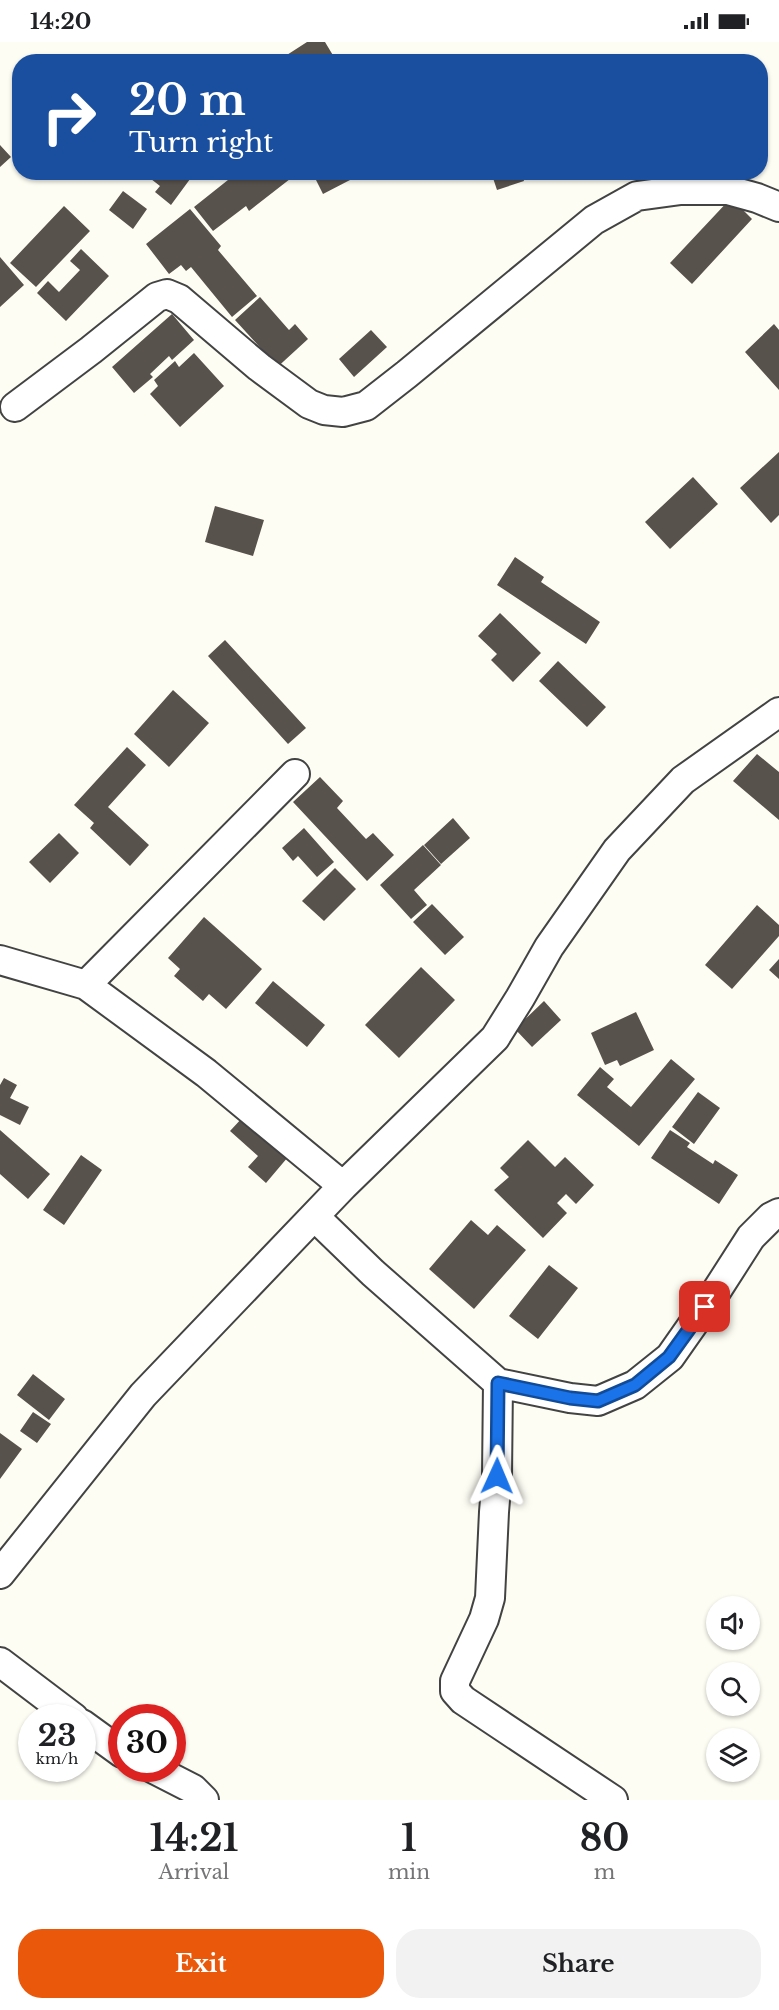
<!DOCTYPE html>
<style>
:root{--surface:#fff;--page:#f2f2f2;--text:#202124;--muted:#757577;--accent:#ea580c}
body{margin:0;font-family:"Libre Baskerville",serif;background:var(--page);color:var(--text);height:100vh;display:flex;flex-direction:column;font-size:22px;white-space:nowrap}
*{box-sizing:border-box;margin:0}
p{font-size:20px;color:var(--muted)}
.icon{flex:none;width:33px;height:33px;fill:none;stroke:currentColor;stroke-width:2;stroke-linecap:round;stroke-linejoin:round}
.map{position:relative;height:1758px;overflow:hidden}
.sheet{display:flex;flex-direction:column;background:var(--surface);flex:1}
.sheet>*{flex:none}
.hud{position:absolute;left:12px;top:12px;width:756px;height:126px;border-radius:24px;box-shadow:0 2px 4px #0004;background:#1a4fa0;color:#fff;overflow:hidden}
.buttons{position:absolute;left:706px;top:1554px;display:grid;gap:12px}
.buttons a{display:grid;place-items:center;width:54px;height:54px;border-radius:50%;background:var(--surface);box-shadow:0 2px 4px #0004;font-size:30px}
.speed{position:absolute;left:18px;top:1662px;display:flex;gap:12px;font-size:30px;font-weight:700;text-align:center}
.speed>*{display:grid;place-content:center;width:78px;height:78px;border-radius:50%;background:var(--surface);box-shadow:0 2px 4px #0004;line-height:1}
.speed small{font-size:15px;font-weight:400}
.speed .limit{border:9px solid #d22;background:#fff;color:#111}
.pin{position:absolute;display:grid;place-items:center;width:51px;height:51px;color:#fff;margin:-26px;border-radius:12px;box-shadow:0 3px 9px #0006}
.me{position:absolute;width:66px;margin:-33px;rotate:1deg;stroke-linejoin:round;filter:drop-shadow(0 0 4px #0008)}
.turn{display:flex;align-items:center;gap:21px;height:126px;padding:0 18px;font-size:27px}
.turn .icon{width:78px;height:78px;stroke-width:2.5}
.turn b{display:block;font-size:42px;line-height:51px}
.eta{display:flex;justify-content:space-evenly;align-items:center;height:102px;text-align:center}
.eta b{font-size:36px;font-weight:700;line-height:42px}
.primary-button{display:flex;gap:12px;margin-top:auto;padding:12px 18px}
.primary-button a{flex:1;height:69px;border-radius:24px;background:var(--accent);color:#fff;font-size:24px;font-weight:700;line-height:69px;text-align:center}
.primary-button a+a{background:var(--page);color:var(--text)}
.status{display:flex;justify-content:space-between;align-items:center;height:42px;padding:0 30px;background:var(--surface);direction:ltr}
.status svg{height:16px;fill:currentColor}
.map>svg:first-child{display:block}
.building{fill:#58524d}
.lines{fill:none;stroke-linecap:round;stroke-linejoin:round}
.minor-casing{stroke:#434343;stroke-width:32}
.minor{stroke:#fff;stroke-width:28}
.route-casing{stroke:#114b97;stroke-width:15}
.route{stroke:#1a73e8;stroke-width:10}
</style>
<div class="status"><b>14:20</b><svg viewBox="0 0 49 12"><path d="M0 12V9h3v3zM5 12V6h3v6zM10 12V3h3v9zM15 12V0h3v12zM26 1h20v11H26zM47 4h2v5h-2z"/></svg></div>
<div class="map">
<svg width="779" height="1758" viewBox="0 0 779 1758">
<rect width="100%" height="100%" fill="#fefdf4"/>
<!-- building -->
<path class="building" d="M307,0H325L334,15L327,20H276Z
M0,103L11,115L0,125Z
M142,130H189L193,133L171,163L155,150L160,144Z
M238,130H299L249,169L246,164L213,189L194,165Z
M312,130H346L350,138L323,152Z
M491,130H522L524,139L497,148Z
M123,149L147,167L133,187L109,168Z
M731,156L752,177L692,242L670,221Z
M64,164L90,189L36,245L10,221Z
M190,167L221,204L218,208L257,254L232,275L191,225L186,229L181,223L169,232L146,202Z
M81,207L109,234L66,279L37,251L48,239L59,250L80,228L70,219Z
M0,215L24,243L0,265Z
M260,255L289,288L295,282L308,297L272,330L266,312L235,278Z
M172,272L194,298L172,318L169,314L150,332L153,335L134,351L112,325Z
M774,282L779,288V348L745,310Z
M371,288L387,305L354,335L339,317Z
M194,311L224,344L180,385L150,352L158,344L154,338L175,319L179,325Z
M779,410V473L771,481L740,446Z
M693,435L718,462L670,507L645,480Z
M215,464L264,478L253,514L205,500Z
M515,515L544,535L541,540L600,580L586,602L497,543Z
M500,571L541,611L513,640L491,618L497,612L478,594Z
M225,598L306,686L288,702L208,614Z
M558,619L606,665L587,685L539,639Z
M173,648L209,681L169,725L134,692Z
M127,705L146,723L108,765L149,803L130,824L90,786L94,781L74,763Z
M757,712L779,730V778L733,739Z
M320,735L343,759L337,766L366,797L373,791L394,813L367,839L293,760Z
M453,776L470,796L441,822L424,803Z
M304,786L334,820L317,835L298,814L293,819L282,806Z
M59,791L79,811L50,841L29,820Z
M423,803L441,823L414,848L427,863L411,877L380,843Z
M335,826L356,847L324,879L302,859Z
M432,862L464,895L445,913L413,880Z
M757,863L779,883V894L732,947L705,923Z
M204,875L262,927L226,967L209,952L203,959L174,934L180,927L168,916Z
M779,917V937L769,928Z
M421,925L455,958L399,1016L365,983Z
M273,939L325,983L307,1005L255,961Z
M544,959L561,978L532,1005L515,987Z
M636,970L654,1008L620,1024L617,1018L605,1023L591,991Z
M671,1017L695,1037L639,1104L577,1053L600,1025L614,1037L607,1045L631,1065Z
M4,1036L17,1043L10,1056L29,1065L20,1083L0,1073V1043Z
M698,1050L720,1066L694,1102L672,1085Z
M243,1075L288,1115L266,1141L248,1125L258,1114L230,1089Z
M0,1088L50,1132L28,1157L0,1132Z
M670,1088L690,1101L687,1105L713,1122L715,1118L738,1133L719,1162L651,1116Z
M528,1098L555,1125L565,1115L594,1143L576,1162L566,1152L557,1161L567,1171L543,1196L494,1148L509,1135L500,1126Z
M81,1113L102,1128L64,1183L43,1168Z
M471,1178L488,1193L497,1183L526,1208L474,1267L429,1227Z
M549,1223L578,1246L538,1297L509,1274Z
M33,1332L65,1357L49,1378L17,1353Z
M33,1370L51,1382L37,1401L20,1389Z
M0,1391L22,1407L0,1437Z"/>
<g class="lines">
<defs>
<path id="minor" d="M15,365L91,308L157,255L167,252L179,257L259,325L309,362L324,368L343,370L366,364L407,332L594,178L637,154L681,148H728L757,156L779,165
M0,918L86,943L206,1031L343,1144
M86,943L295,732
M315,1175L373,1231L498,1341L570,1356L598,1359L635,1343L670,1315L717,1248L751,1195L771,1175L779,1171
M498,1341L497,1434L494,1470L490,1556L484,1577L455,1639V1649L463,1658L613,1758
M0,1532L143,1353L343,1144L495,996L520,956L549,905L617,808L683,738L779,670
M0,1620L74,1676
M82,1682L122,1711
M152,1726L193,1747L204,1758"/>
</defs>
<!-- minor casing -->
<use href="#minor" class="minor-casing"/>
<!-- minor -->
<use href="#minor" class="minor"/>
</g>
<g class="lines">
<defs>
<path id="route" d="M497,1434L498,1341L570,1356L598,1359L635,1343L669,1315L705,1265"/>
</defs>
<!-- route casing -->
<use href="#route" class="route-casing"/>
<!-- route -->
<use href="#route" class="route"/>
</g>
</svg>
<div class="buttons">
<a><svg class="icon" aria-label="sound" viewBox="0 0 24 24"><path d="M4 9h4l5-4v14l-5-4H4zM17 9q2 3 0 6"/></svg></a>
<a><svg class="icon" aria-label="search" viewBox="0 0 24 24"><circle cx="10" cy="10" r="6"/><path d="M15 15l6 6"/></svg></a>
<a><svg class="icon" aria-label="layers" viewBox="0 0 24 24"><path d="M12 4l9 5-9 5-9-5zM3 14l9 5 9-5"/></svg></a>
</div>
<div class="speed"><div>23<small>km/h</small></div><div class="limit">30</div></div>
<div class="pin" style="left:705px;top:1265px;background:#d93025"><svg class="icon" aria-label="arrive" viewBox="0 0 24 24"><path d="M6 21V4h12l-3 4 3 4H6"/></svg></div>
<svg class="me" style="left:497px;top:1434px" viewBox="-20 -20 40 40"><path d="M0-17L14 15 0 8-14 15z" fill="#1a73e8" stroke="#fff" stroke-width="4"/></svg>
<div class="hud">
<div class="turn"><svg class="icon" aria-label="right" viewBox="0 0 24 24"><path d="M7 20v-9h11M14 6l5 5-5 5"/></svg><div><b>20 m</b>Turn right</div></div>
</div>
</div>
<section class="sheet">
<div class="eta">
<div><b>14:21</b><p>Arrival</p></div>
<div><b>1</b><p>min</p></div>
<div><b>80</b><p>m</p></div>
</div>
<div class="primary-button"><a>Exit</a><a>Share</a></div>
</section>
